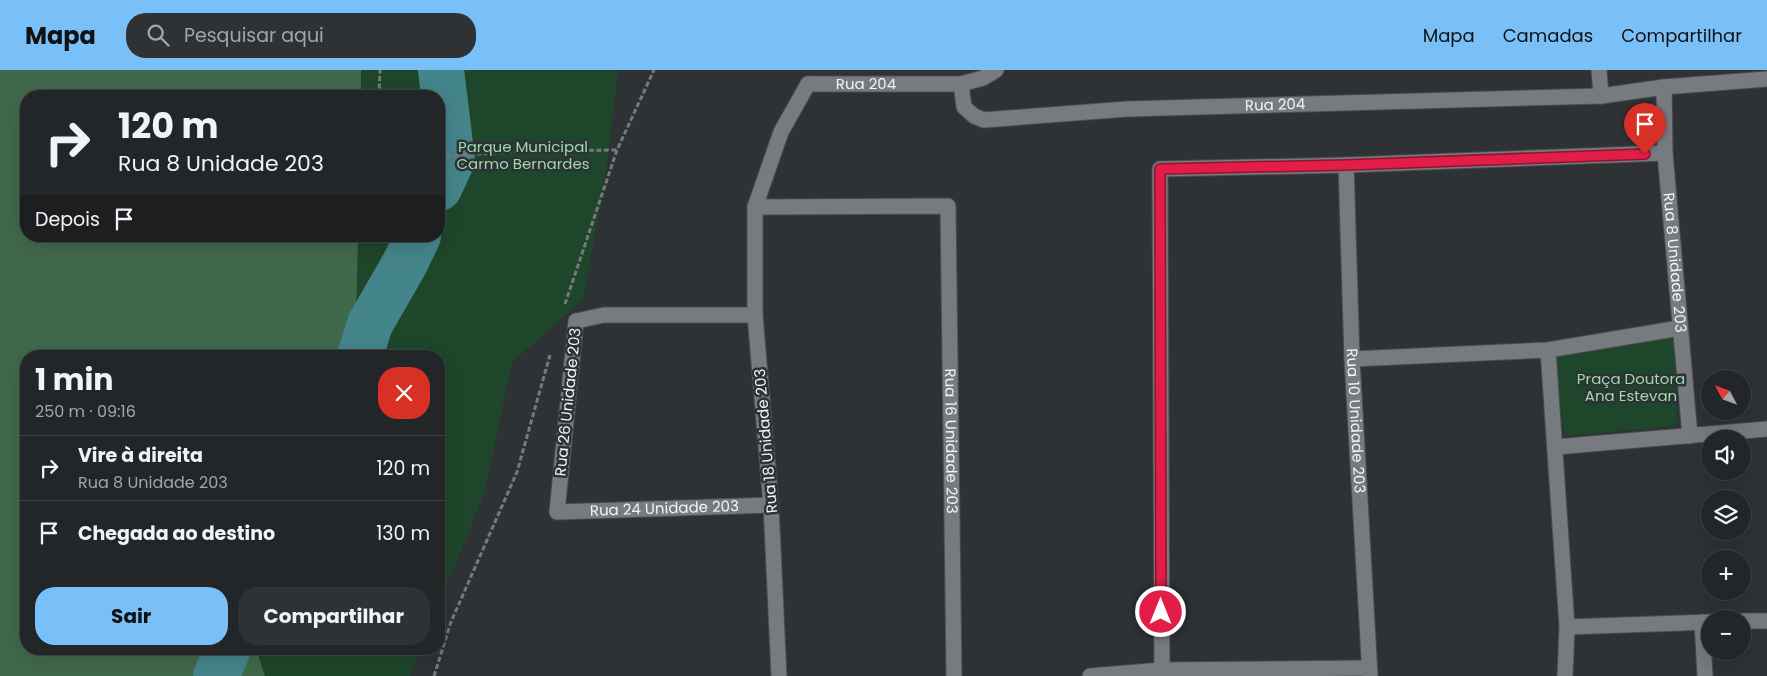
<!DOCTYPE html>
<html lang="pt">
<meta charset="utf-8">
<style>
:root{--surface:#232628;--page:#2f3234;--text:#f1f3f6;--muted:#a3a5a8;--line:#404345;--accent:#79bff8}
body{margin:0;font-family:Poppins,sans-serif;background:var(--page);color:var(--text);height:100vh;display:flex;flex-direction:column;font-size:19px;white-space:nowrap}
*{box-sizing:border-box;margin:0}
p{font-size:16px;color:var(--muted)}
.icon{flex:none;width:28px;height:28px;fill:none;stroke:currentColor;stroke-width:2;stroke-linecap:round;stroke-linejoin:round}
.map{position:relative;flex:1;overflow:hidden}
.side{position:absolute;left:20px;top:280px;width:425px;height:305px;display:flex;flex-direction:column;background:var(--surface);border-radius:20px;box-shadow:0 5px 20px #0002,0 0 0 1px var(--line)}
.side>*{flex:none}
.guide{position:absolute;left:20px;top:20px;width:425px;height:152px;border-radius:20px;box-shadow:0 5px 20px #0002,0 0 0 1px var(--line);background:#232628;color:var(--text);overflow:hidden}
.needle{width:32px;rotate:311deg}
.fabs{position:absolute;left:1701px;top:300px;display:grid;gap:10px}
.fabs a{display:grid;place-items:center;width:50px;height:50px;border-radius:50%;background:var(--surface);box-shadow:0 5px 20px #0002,0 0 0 1px var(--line);font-size:25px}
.pin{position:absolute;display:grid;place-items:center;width:42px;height:42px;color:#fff;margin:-51px -21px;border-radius:50% 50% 50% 0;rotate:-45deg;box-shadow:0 0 5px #0007}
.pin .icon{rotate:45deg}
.me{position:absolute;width:55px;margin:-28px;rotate:0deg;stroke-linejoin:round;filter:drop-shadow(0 0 4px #0008)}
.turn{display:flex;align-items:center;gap:18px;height:105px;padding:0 15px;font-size:22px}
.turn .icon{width:65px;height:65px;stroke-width:2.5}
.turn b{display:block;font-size:35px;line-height:42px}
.then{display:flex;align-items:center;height:48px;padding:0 15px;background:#0003;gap:10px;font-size:19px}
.round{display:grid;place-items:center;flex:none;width:52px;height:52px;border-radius:20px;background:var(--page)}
.overview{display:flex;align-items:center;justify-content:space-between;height:85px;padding:0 15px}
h1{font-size:30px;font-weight:700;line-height:38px}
.button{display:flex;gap:10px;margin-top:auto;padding:10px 15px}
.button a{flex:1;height:58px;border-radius:20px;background:var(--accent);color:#111;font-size:20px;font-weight:700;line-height:58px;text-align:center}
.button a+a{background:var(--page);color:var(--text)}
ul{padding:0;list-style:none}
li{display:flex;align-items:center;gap:15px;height:65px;padding:0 15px;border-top:1px solid var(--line)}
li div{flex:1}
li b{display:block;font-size:19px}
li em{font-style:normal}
header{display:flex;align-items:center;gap:30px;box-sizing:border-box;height:70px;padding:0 25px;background:var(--accent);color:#111}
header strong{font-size:24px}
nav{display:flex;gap:28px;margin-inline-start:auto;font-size:18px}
.search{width:350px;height:45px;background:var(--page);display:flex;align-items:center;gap:12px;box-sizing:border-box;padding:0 18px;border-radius:20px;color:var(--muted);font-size:19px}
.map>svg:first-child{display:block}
.green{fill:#1e462a;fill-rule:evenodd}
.forest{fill:#40684b}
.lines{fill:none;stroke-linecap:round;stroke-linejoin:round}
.stream{stroke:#44848b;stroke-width:8}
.river{stroke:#44848b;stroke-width:46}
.street-casing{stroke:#4b4e51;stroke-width:17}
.path{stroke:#777a7c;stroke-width:3;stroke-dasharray:5 2.5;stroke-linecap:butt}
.street{stroke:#777b7f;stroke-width:15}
.route-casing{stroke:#92132f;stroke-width:12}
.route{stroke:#e11d48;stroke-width:9}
.labels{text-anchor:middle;stroke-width:5;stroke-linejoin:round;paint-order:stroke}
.street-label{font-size:15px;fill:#f1f3f5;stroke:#2f3235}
.park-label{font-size:15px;fill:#99dbaa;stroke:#2f3235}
</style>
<header>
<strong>Mapa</strong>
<div class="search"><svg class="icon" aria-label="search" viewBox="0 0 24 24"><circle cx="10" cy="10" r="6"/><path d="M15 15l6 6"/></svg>Pesquisar aqui</div>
<nav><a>Mapa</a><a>Camadas</a><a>Compartilhar</a></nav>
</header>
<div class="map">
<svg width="1767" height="606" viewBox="0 0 1767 606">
<rect width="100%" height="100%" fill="#2f3235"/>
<!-- green -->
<path class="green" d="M0,0H618L607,96L583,230L512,292L485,421L439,535V286H26V579H421L410,606H0ZM26,26H439V166H26Z
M1674,267L1677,356L1565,366L1552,287Z"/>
<!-- forest -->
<path class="forest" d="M0,0H361V26H26V166H358L355,286H26V579H256L265,606H0Z"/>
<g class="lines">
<!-- stream -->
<path class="stream" d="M452,90L456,60"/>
<!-- river -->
<path class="river" d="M439,118L452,90L441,0
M360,286L370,254L405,193L418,166
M216,606L228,579"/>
<defs>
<g id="street">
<path d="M1599,0L1601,26"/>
<path id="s1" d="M808,14H961L964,37L974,46L984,50L1127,39L1601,26L1664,17L1767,9"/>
<path d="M961,14L983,8L996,0"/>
<path id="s2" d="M1664,17L1665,83L1690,366"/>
<path id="s3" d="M1346,95L1352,289L1370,606"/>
<path d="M755,137L781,62L808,14"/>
<path id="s4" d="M755,245H604L576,251L557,442L771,435"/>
<path d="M1548,280L1567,557L1565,606"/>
<path d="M1352,289L1548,280L1680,258"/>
<path d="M1555,377L1767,359"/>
<path d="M1742,551H1767"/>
<path d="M1702,552L1705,606"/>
<path d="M1567,557L1710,552"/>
<path id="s5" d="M779,606L771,435L755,245V137L948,136L954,606"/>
<path d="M1090,606L1162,600L1369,598"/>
<path d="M1162,606L1160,99L1346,95L1665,83"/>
</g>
</defs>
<!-- street casing -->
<use href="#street" class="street-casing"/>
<!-- path -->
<path class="path" d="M379,26L380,0
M439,86L538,81L617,80
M565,234L617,80L654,0
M434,606L451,552L517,402L550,285"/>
<!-- street -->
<use href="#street" class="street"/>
</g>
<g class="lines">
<defs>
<path id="route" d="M1161,542L1160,99L1346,95L1645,84"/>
</defs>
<!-- route casing -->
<use href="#route" class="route-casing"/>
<!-- route -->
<use href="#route" class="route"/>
</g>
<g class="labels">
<!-- street labels -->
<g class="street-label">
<text dy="5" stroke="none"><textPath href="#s1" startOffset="58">Rua 204</textPath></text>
<text dy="5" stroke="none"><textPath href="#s1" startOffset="492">Rua 204</textPath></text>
<text dy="5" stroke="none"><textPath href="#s2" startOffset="176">Rua 8 Unidade 203</textPath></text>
<text transform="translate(568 332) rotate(-84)" y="5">Rua 26 Unidade 203</text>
<text dy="5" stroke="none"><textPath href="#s3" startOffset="256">Rua 10 Unidade 203</textPath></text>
<text transform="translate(766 371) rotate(-95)" y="5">Rua 18 Unidade 203</text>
<text dy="5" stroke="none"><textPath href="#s5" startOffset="898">Rua 16 Unidade 203</textPath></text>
<text dy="5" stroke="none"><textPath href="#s4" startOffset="479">Rua 24 Unidade 203</textPath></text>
</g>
<!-- park labels -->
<g class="park-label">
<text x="523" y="82">Parque Municipal<tspan x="523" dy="17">Carmo Bernardes</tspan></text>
<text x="1631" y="314">Praça Doutora<tspan x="1631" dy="17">Ana Estevan</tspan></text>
</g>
</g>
</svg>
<div class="fabs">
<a><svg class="needle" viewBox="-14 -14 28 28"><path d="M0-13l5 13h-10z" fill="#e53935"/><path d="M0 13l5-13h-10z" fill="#a3a5a8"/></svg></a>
<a><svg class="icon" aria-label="sound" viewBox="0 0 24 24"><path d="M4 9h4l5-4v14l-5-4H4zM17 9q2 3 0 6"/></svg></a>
<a><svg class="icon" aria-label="layers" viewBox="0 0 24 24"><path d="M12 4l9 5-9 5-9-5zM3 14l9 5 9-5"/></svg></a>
<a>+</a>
<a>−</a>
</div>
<div class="pin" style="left:1645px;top:84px;background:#d93025"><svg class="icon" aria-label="arrive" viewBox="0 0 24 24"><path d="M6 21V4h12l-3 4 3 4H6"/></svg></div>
<svg class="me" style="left:1161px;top:542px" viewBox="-20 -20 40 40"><circle r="17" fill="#e11d48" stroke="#fff" stroke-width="3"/><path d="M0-11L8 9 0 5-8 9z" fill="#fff"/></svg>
<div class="guide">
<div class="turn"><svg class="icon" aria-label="right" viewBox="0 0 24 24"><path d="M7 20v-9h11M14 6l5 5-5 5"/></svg><div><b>120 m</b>Rua 8 Unidade 203</div></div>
<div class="then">Depois<svg class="icon" aria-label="arrive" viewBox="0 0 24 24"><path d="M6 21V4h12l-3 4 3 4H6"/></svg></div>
</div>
<section class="side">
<div class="overview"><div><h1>1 min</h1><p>250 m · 09:16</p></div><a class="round" style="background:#d93025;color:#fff"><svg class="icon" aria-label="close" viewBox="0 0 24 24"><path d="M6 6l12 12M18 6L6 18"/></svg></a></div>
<ul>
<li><svg class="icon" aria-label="right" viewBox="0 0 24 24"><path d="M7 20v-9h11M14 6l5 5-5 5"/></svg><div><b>Vire à direita</b><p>Rua 8 Unidade 203</p></div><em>120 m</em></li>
<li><svg class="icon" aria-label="arrive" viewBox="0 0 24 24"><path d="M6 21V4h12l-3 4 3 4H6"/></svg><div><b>Chegada ao destino</b></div><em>130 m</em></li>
</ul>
<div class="button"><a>Sair</a><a>Compartilhar</a></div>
</section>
</div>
